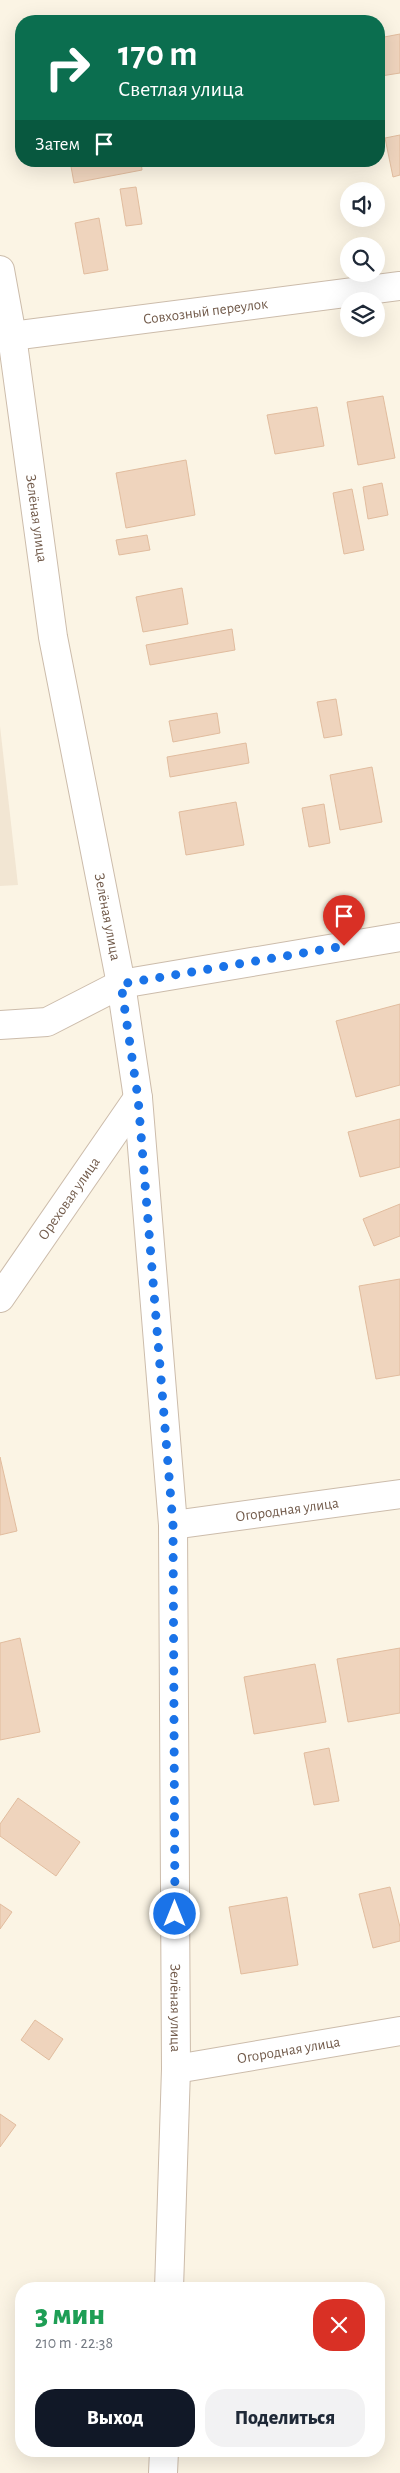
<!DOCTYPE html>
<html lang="ru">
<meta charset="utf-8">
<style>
:root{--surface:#fff;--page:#f2f2f3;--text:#1f2937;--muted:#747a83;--accent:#111827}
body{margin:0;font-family:"Alegreya Sans",sans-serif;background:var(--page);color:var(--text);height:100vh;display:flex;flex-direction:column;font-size:19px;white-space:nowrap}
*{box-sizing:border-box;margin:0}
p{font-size:16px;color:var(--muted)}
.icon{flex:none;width:28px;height:28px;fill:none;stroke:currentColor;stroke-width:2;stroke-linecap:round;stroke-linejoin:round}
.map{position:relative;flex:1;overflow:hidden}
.drawer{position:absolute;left:15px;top:2282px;width:370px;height:175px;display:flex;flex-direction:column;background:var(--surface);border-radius:20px;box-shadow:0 5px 20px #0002}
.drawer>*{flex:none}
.guide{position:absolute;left:15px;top:15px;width:370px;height:152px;border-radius:20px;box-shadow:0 5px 20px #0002;background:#0b6e4f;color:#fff;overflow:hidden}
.controls{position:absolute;left:340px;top:182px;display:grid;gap:10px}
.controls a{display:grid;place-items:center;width:45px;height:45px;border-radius:50%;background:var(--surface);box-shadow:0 5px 20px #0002;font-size:25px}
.pin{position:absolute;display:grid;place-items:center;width:42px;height:42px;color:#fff;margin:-51px -21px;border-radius:50% 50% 50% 0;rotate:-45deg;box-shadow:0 0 5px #0007}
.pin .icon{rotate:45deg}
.me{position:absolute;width:55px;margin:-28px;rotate:0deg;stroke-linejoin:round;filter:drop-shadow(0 0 4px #0008)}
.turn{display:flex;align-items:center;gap:18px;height:105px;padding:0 20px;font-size:22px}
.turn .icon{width:65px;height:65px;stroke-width:2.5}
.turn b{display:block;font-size:35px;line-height:42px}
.then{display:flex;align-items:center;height:48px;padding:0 20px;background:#0003;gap:10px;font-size:19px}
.round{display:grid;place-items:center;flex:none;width:52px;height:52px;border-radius:20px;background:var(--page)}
.overview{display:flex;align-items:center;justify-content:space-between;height:85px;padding:0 20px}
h1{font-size:30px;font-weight:800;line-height:38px;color:#1e9e55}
.button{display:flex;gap:10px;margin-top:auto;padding:10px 20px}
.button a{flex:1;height:58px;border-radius:20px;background:var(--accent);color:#fff;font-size:20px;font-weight:800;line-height:58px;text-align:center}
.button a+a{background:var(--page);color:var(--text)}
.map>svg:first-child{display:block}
.residential{fill:#f2e6d3}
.building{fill:#efd4bd;stroke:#e1bc9e}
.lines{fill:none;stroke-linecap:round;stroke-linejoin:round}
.minor-casing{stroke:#ccbcab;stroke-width:30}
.minor{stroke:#fff;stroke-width:28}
.route{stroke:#1a73e8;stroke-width:9;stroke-dasharray:0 16.2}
.labels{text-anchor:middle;stroke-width:4;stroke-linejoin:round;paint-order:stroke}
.street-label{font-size:15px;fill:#725b4b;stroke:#fef7ea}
</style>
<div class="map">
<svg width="400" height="2473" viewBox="0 0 400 2473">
<rect width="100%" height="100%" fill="#fbf4e4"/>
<!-- residential -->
<path class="residential" d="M0,726L18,885L0,886Z"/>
<!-- building -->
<path class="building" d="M400,34V73L381,76L379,38Z
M400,135V175L393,177L385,138Z
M70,161H141L142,170L74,183Z
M136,187L142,224L126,226L120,189Z
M99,218L108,270L84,274L75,223Z
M383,396L395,458L358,465L347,402Z
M317,407L324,446L275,454L267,415Z
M186,460L195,515L126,528L116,473Z
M382,483L388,515L368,519L363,487Z
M352,489L364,550L344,554L333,493Z
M147,535L150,550L119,555L116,540Z
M182,588L188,624L143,632L136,597Z
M232,629L235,650L150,665L146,645Z
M336,699L342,735L324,738L317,702Z
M217,713L220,733L173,742L169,721Z
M246,743L249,763L170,777L167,757Z
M372,767L382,822L340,830L330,775Z
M236,802L244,845L186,855L179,812Z
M324,804L330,843L309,847L302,808Z
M400,1004V1085L356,1097L336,1021Z
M400,1119V1167L360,1177L348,1132Z
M400,1204V1236L374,1246L363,1219Z
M400,1279V1375L376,1379L359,1286Z
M0,1457L17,1531L0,1535Z
M20,1638L40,1732L0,1740V1643Z
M400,1648V1713L348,1722L337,1659Z
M315,1664L326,1722L254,1734L244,1677Z
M329,1748L339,1801L314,1805L304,1753Z
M18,1798L80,1842L56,1876L0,1836V1824Z
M390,1887L400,1927V1941L373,1948L359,1894Z
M287,1897L298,1965L241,1974L229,1907Z
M0,1904L12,1912L0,1929Z
M35,2020L63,2039L49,2060L21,2040Z
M0,2114L16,2125L0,2147Z"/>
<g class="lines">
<defs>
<g id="minor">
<path id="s1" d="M0,270L12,336L53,637L121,984L138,1098L173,1525L176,2069L169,2289"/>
<path id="s2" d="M12,336L400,286"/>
<path d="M0,1025L47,1022L121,984L400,937"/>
<path id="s3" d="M0,1298L138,1098"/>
<path id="s4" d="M173,1525L400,1494"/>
<path id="s5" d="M176,2069L400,2031"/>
<path d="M163,2473L164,2451"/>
</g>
</defs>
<!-- minor casing -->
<use href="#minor" class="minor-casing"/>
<!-- minor -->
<use href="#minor" class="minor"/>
</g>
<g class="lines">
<!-- route -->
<path class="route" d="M175,1914L173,1525L138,1098L121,984L344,946"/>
</g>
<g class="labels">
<!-- street labels -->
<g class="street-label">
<text dy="5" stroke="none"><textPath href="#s2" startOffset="195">Совхозный переулок</textPath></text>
<text dy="5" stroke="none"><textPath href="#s1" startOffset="251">Зелёная улица</textPath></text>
<text dy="5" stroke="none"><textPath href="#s1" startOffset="656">Зелёная улица</textPath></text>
<text dy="5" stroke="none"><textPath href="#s3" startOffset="121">Ореховая улица</textPath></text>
<text dy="5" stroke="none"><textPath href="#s4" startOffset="115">Огородная улица</textPath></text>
<text dy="5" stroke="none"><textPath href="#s1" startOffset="1751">Зелёная улица</textPath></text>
<text dy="5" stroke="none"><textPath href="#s5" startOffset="114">Огородная улица</textPath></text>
</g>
</g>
</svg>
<div class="controls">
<a><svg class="icon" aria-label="sound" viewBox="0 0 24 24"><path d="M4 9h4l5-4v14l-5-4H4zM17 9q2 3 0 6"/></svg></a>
<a><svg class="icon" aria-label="search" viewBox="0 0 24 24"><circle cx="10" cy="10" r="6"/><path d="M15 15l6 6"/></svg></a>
<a><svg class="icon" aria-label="layers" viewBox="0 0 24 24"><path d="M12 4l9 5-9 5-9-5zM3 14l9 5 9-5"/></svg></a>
</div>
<div class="pin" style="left:344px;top:946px;background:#d93025"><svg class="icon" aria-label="arrive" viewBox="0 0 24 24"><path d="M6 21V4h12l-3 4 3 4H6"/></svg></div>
<svg class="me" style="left:175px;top:1914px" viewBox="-20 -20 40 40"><circle r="17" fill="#1a73e8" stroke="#fff" stroke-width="3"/><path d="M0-11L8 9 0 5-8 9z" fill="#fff"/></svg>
<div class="guide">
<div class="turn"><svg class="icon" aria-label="right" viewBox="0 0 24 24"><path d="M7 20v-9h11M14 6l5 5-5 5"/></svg><div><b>170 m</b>Светлая улица</div></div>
<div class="then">Затем<svg class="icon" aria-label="arrive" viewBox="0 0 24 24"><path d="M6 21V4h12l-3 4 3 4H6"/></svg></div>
</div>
<section class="drawer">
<div class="overview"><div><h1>3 мин</h1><p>210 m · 22:38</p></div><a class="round" style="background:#d93025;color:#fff"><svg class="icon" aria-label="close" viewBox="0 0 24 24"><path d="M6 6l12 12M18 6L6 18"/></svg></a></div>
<div class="button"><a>Выход</a><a>Поделиться</a></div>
</section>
</div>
